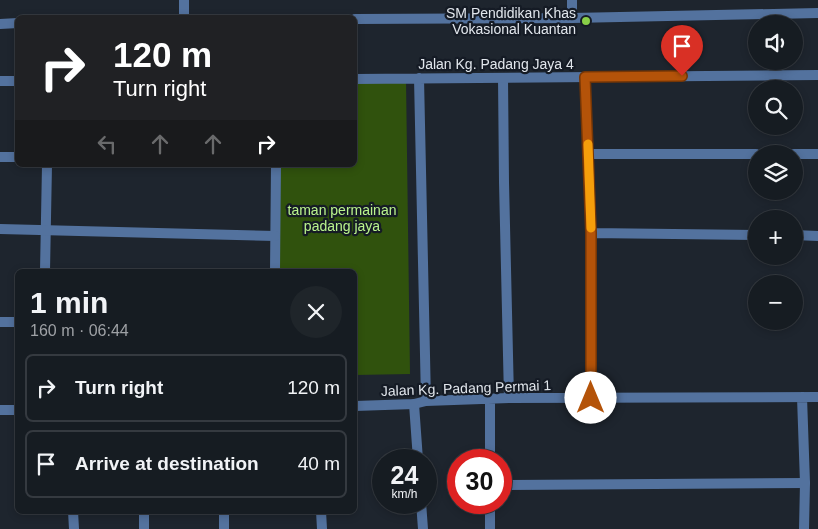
<!DOCTYPE html>
<meta charset="utf-8">
<style>
:root{--surface:#161c22;--page:#1f252a;--text:#f1f3f6;--muted:#9ea1a5;--line:#353a40}
body{margin:0;font-family:Arial,sans-serif;background:var(--page);color:var(--text);height:100vh;display:flex;flex-direction:column;font-size:19px;white-space:nowrap}
*{box-sizing:border-box;margin:0}
p{font-size:16px;color:var(--muted)}
.icon{flex:none;width:28px;height:28px;fill:none;stroke:currentColor;stroke-width:2;stroke-linecap:round;stroke-linejoin:round}
.map{position:relative;flex:1;overflow:hidden}
.panel{position:absolute;left:15px;top:269px;width:342px;height:245px;display:flex;flex-direction:column;background:var(--surface);border-radius:8px;box-shadow:0 2px 8px #0003,0 0 0 1px var(--line)}
.panel>*{flex:none}
.top-card{position:absolute;left:15px;top:15px;width:342px;height:152px;border-radius:8px;box-shadow:0 2px 8px #0003,0 0 0 1px var(--line);background:#202124;color:#fff;overflow:hidden}
.tools{position:absolute;left:748px;top:15px;display:grid;gap:10px}
.tools a{display:grid;place-items:center;width:55px;height:55px;border-radius:50%;background:var(--surface);box-shadow:0 2px 8px #0003,0 0 0 1px var(--line);font-size:25px}
.speed{position:absolute;left:372px;top:449px;display:flex;gap:10px;font-size:25px;font-weight:700;text-align:center}
.speed>*{display:grid;place-content:center;width:65px;height:65px;border-radius:50%;background:var(--surface);box-shadow:0 2px 8px #0003,0 0 0 1px var(--line);line-height:1}
.speed small{font-size:12px;font-weight:400}
.speed .limit{border:8px solid #d22;background:#fff;color:#111}
.pin{position:absolute;display:grid;place-items:center;width:42px;height:42px;color:#fff;margin:-51px -21px;border-radius:50% 50% 50% 0;rotate:-45deg;box-shadow:0 0 5px #0007}
.pin .icon{rotate:45deg}
.me{position:absolute;width:55px;margin:-28px;rotate:0deg;stroke-linejoin:round;filter:drop-shadow(0 0 4px #0008)}
.turn{display:flex;align-items:center;gap:18px;height:105px;padding:0 15px;font-size:22px}
.turn .icon{width:65px;height:65px;stroke-width:2.5}
.turn b{display:block;font-size:35px;line-height:42px}
.lanes{display:flex;align-items:center;height:48px;padding:0 15px;background:#0003;justify-content:center;gap:25px;direction:ltr}
.lanes .off{opacity:.35}
.round{display:grid;place-items:center;flex:none;width:52px;height:52px;border-radius:26px;background:var(--page)}
.headline{display:flex;align-items:center;justify-content:space-between;height:85px;padding:0 15px}
h1{font-size:30px;font-weight:800;line-height:38px}
ul{padding:0;list-style:none}
li{display:flex;align-items:center;gap:15px;height:68px;margin:0 10px 8px;padding:0 5px;border:2px solid var(--line);border-radius:8px}
li div{flex:1}
li b{display:block;font-size:19px}
li em{font-style:normal}
.map>svg:first-child{display:block}
.green{fill:#30520d}
.lines{fill:none;stroke-linecap:round;stroke-linejoin:round}
.lane{stroke:#53729e;stroke-width:10}
.street{stroke:#53729e;stroke-width:10}
.route-casing{stroke:#753606;stroke-width:12}
.route{stroke:#b45309;stroke-width:9}
.slow{stroke:#f59e0b;stroke-width:9}
.poi-dot{fill:#89cf48;stroke:#151b25;stroke-width:2}
.labels{text-anchor:middle;stroke-width:4.5;stroke-linejoin:round;paint-order:stroke}
.poi-label{font-size:14px;fill:#e1e6ec;stroke:#151b25;text-anchor:end}
.street-label{font-size:14px;fill:#e1e6ec;stroke:#151b25}
.park-label{font-size:14px;fill:#baf38d;stroke:#151b25}
</style>
<div class="map">
<svg width="818" height="529" viewBox="0 0 818 529">
<rect width="100%" height="100%" fill="#1e252e"/>
<!-- green -->
<path class="green" d="M355,80H406L410,374L355,375V271H278L276,165H355Z"/>
<g class="lines">
<!-- lane -->
<path class="lane" d="M184,0V18
M572,0V18
M355,19L572,18L818,13
M0,24L18,23
M503,78L504,182L509,398
M588,154H756
M794,154H818
M0,157H18
M45,271L47,165
M275,271L276,165
M0,322H18
M414,404L418,460
M501,485L805,483
M421,502L423,529
M73,511L74,529
M224,511V529"/>
<!-- street -->
<path class="street" d="M585,77L591,233V398
M419,78L426,401
M355,79L818,75
M0,81H18
M0,229L275,236
M591,233L756,235
M794,235L818,236
M802,397L805,483L804,529
M355,406L414,404L426,401L509,398L818,397
M0,410H18
M490,460V399
M144,511V529
M321,511L322,529
M490,529V502"/>
</g>
<g class="lines">
<defs>
<path id="route" d="M591,398V233L585,77L682,76"/>
</defs>
<!-- route casing -->
<use href="#route" class="route-casing"/>
<!-- route -->
<use href="#route" class="route"/>
<!-- slow -->
<path class="slow" d="M588,144L591,228"/>
</g>
<!-- markers -->
<circle class="poi-dot" cx="586" cy="21" r="5"/>
<g class="labels">
<!-- poi labels -->
<g class="poi-label">
<text x="576" y="18">SM Pendidikan Khas<tspan x="576" dy="16">Vokasional Kuantan</tspan></text>
</g>
<!-- street labels -->
<g class="street-label">
<text x="496" y="69">Jalan Kg. Padang Jaya 4</text>
<text transform="translate(466 388) rotate(-2)" y="5">Jalan Kg. Padang Permai 1</text>
</g>
<!-- park labels -->
<g class="park-label">
<text x="342" y="215">taman permainan<tspan x="342" dy="16">padang jaya</tspan></text>
</g>
</g>
</svg>
<div class="tools">
<a><svg class="icon" aria-label="sound" viewBox="0 0 24 24"><path d="M4 9h4l5-4v14l-5-4H4zM17 9q2 3 0 6"/></svg></a>
<a><svg class="icon" aria-label="search" viewBox="0 0 24 24"><circle cx="10" cy="10" r="6"/><path d="M15 15l6 6"/></svg></a>
<a><svg class="icon" aria-label="layers" viewBox="0 0 24 24"><path d="M12 4l9 5-9 5-9-5zM3 14l9 5 9-5"/></svg></a>
<a>+</a>
<a>−</a>
</div>
<div class="speed"><div>24<small>km/h</small></div><div class="limit">30</div></div>
<div class="pin" style="left:682px;top:76px;background:#d93025"><svg class="icon" aria-label="arrive" viewBox="0 0 24 24"><path d="M6 21V4h12l-3 4 3 4H6"/></svg></div>
<svg class="me" style="left:591px;top:398px" viewBox="-20 -20 40 40"><circle r="19" fill="#fff"/><path d="M0-13L10 11 0 6-10 11z" fill="#b45309"/></svg>
<div class="top-card">
<div class="turn"><svg class="icon" aria-label="right" viewBox="0 0 24 24"><path d="M7 20v-9h11M14 6l5 5-5 5"/></svg><div><b>120 m</b>Turn right</div></div>
<div class="lanes"><svg class="icon off" aria-label="left" viewBox="0 0 24 24"><path d="M17 20v-9H6M10 6l-5 5 5 5"/></svg><svg class="icon off" aria-label="ahead" viewBox="0 0 24 24"><path d="M12 20V5M6 11l6-6 6 6"/></svg><svg class="icon off" aria-label="ahead" viewBox="0 0 24 24"><path d="M12 20V5M6 11l6-6 6 6"/></svg><svg class="icon" aria-label="right" viewBox="0 0 24 24"><path d="M7 20v-9h11M14 6l5 5-5 5"/></svg></div>
</div>
<section class="panel">
<div class="headline"><div><h1>1 min</h1><p>160 m · 06:44</p></div><a class="round"><svg class="icon" aria-label="close" viewBox="0 0 24 24"><path d="M6 6l12 12M18 6L6 18"/></svg></a></div>
<ul>
<li><svg class="icon" aria-label="right" viewBox="0 0 24 24"><path d="M7 20v-9h11M14 6l5 5-5 5"/></svg><div><b>Turn right</b></div><em>120 m</em></li>
<li><svg class="icon" aria-label="arrive" viewBox="0 0 24 24"><path d="M6 21V4h12l-3 4 3 4H6"/></svg><div><b>Arrive at destination</b></div><em>40 m</em></li>
</ul>
</section>
</div>
